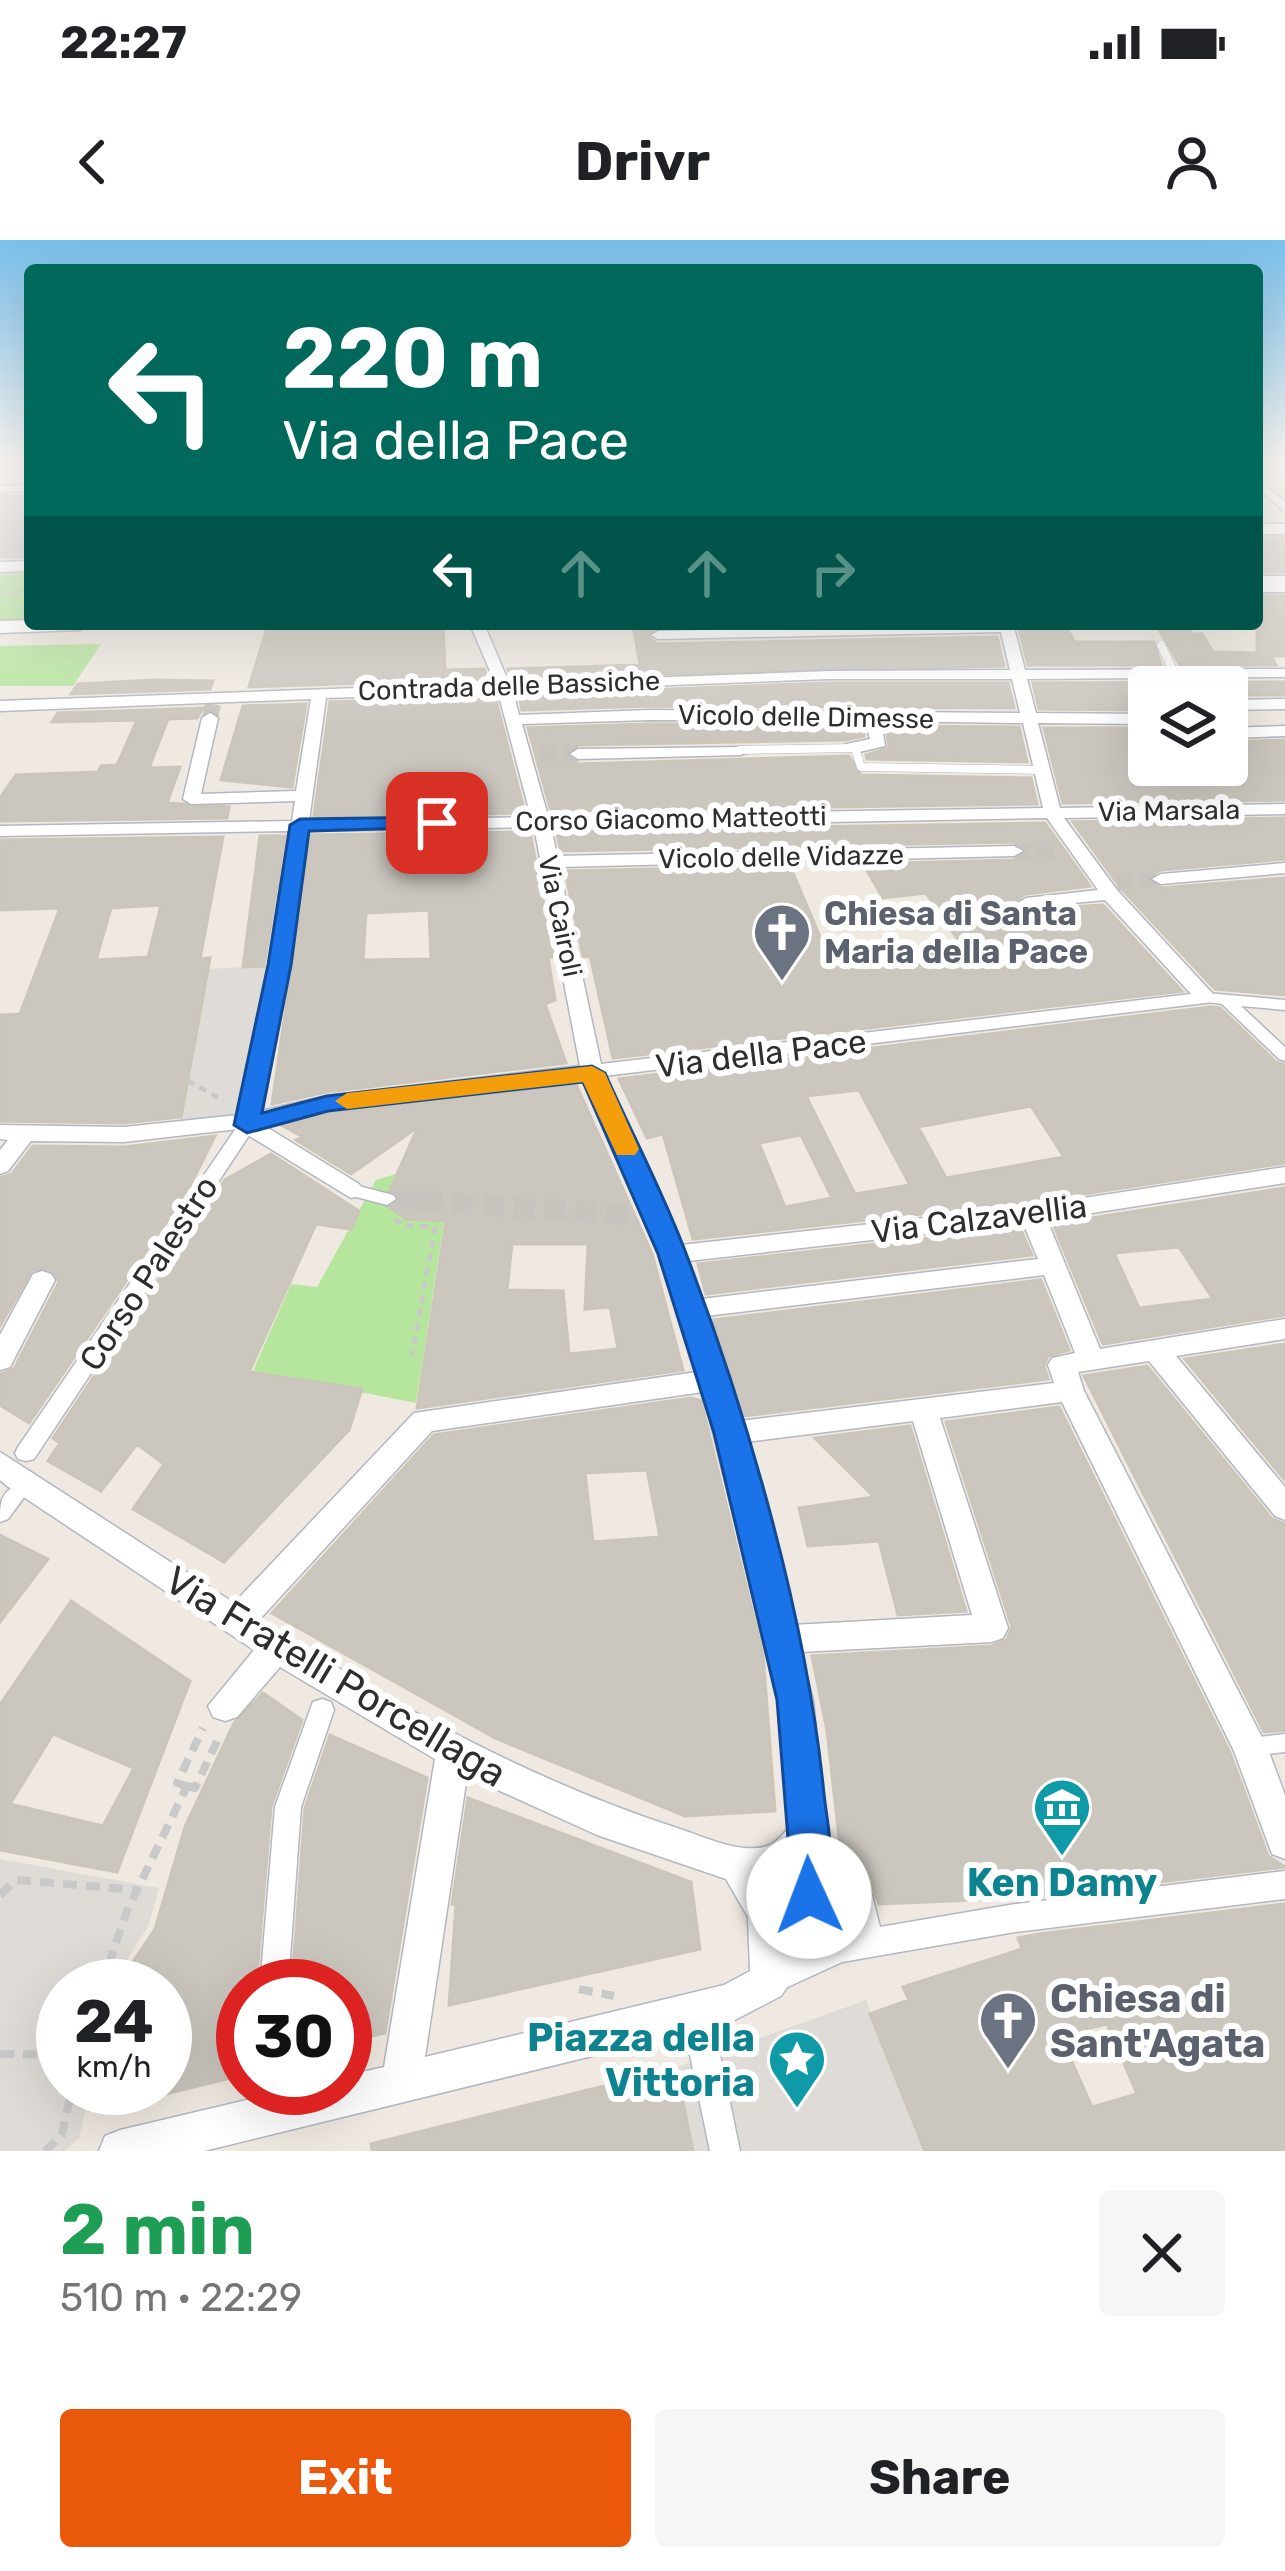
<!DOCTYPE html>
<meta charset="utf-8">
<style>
:root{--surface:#fff;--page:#f6f6f6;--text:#202124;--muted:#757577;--accent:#ea580c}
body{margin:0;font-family:Rubik,sans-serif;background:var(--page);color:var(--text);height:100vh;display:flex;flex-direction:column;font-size:45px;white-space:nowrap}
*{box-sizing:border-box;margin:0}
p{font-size:39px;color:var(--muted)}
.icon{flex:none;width:66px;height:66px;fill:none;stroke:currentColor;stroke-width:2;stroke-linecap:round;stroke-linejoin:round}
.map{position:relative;height:1911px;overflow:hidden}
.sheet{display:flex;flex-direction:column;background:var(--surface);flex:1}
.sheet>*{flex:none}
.banner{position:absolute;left:24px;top:24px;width:1239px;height:366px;border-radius:12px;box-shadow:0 12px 48px #0002;background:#00695c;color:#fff;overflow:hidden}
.fabs{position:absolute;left:1128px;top:426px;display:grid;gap:24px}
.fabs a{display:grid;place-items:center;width:120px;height:120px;border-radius:12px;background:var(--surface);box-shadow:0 12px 48px #0002;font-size:60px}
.speed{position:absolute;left:36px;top:1719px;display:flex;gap:24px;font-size:60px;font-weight:700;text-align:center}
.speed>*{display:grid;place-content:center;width:156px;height:156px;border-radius:50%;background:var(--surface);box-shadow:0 12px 48px #0002;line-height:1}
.speed small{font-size:30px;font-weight:400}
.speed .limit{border:18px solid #d22;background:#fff;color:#111}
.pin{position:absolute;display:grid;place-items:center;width:102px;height:102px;color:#fff;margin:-51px;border-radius:24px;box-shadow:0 6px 18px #0006}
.me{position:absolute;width:132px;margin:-66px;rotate:358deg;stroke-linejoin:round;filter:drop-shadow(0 0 9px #0008)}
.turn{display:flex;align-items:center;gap:42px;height:252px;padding:0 60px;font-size:54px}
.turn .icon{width:156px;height:156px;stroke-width:2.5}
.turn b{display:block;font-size:84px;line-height:102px}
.lanes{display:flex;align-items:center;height:114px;padding:0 60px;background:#0003;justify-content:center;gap:60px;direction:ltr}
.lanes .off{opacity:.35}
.round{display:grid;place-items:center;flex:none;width:126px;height:126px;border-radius:12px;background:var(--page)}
.headline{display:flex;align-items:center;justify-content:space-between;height:204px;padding:0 60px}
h1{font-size:72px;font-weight:700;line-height:90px;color:#1e9e55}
.cta{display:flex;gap:24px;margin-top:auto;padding:24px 60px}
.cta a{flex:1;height:138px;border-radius:12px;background:var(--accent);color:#fff;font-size:48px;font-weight:700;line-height:138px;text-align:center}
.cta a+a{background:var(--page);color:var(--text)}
.status{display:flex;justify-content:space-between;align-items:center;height:84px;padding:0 60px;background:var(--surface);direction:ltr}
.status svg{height:33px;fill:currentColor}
header{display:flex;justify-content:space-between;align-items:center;height:156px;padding:0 60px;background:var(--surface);font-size:54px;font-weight:700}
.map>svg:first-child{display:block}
.green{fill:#b6e59e}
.plaza{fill:#dfdcd8}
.building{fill:#cbc7bf;stroke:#cbc5ba;stroke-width:3;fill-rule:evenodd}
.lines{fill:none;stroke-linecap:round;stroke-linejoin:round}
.pedestrian-tunnel-far1{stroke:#c8c4bd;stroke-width:16;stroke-dasharray:16 8;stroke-linecap:butt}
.pedestrian-tunnel{stroke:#c8c4bd;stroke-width:21;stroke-dasharray:21 10;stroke-linecap:butt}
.minor-tunnel{stroke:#c8c4bd;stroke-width:16;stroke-dasharray:16 8;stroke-linecap:butt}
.service-far1-casing{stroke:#b4b7c1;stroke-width:9}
.service-casing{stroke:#b4b7c1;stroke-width:21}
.pedestrian-casing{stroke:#b4b7c1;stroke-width:3}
.minor-casing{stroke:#b4b7c1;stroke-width:3}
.secondary-casing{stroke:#b4b7c1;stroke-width:3}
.path-far2{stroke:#c9c9c9;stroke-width:3;stroke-dasharray:4.5 3;stroke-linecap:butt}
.path-far1{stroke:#c9c9c9;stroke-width:4.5;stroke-dasharray:8 6;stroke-linecap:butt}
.path{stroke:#c9c9c9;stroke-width:8;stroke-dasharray:14 9;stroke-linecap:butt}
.service-far1{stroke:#fff;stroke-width:8}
.service{stroke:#fff;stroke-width:18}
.pedestrian{fill:#fff;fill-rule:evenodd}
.minor{fill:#fff;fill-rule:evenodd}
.secondary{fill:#fff;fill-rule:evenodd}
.route{fill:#1a73e8;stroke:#114b97;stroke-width:3}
.slow{fill:#f59e0b}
.labels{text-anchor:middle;stroke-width:12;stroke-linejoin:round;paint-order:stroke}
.far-street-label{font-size:27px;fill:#2e2e2e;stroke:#fff}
.worship-label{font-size:33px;font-weight:bold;fill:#5b616d;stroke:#fff;text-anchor:start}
.street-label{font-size:33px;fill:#2e2e2e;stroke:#fff}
.near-street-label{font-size:39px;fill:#2e2e2e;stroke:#fff}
.near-culture-label{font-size:39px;font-weight:bold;fill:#0d838f;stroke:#fff}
.near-worship-label{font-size:39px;font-weight:bold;fill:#5b616d;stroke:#fff;text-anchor:start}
</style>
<div class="status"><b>22:27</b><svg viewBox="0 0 49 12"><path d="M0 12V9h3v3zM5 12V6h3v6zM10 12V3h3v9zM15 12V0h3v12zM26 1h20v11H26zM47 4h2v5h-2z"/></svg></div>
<header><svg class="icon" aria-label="back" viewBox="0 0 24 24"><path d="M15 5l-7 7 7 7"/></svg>Drivr<svg class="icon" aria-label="person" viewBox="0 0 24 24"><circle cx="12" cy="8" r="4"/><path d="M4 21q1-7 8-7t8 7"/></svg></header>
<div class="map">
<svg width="1285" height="1911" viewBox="0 0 1285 1911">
<rect width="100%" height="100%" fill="#efe9e1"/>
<!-- green -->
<path class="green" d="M30,333V381L0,382V335Z
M101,404L73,446H0V406Z
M436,922L390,952L386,965L406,979L444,982L416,1163L253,1131L291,1044L317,1047L376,940Z"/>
<!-- plaza -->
<path class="plaza" d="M279,725L247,885L178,892L208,729Z
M0,1619L159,1648L148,1687L119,1732L116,1746H63V1848H91L79,1898L65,1911H0Z
M866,1760L925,1911H693L676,1828Z"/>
<!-- building -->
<path class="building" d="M0,256H30V317H0Z
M1257,298H1285V332H1257Z
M1257,356H1285V416H1271L1276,425H1180L1158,388L1187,384L1192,394H1202L1213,412L1257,413Z
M443,384L445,430L484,429L488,439L249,447L268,385Z
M633,384H780L658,386L647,397L658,404L997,397L1004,426L512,438L508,429L640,425Z
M1018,384H1064L1075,402H1154L1161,425H1028Z
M154,440L213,441L210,449L71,454L78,444Z
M1285,442V455H1227V447H1149V470L1039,469L1033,443Z
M829,443H1008L1014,468L649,466L522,470L519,455Z
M495,457L525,573L314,576L330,462Z
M306,464L292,547L221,540L243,466Z
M203,468L197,478L168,479L149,528L180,527L167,563L229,567L227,578L0,581V558L16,535L98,532L101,526L117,525L137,480L52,482L58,473Z
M649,484L862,485L864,496L845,500L578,505L566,515L578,524L849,516L861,535L1031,538L1037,564L551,571L528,488Z
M886,486L1019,487L1027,522L867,519L866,515L889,508Z
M1044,488H1149V525H1227V502L1285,500V560L1063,563Z
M1285,578V619L1161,630L1148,637L1161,648L1285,638V755L1215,749L1120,647L1073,582Z
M1045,583L1090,646L1025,654L1013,663L1015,670L1103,665L1182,751L613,818L590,716L583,717L565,631L790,626L829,718L962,706L926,653L883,658L863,624L1014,620L1027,609L1014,602L561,611L556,591Z
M530,592L554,717H548L555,760L545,764L566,823L326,852L272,864L311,595ZM429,670L431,719L363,720L366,673Z
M260,596H285L264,726L243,727Z
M223,597L200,719L210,718L181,877L124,883L0,881V775L20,774L60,668L0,670V600ZM161,665L148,717L96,720L111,668Z
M1210,767L1220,768L1276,822L1285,825V923L1031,962L693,999L663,894L647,898L619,839ZM859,850L910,945L855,954L806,856ZM1031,866L1064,917L946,938L918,887ZM801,895L832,958L785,967L759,903Z
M576,844L652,1014L683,1130L417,1168L446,981L406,979L391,968L400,960L390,950L418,887L351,934L296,900L303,897L281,885L328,874ZM512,1004H588L585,1069L610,1067L618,1109L569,1114L563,1051L507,1050Z
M215,896L187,952L29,1183L0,1165V1134L14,1129L59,1042L52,1030H32L0,1086V938L12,934L33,906L124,907Z
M271,914L359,971L351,989L316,984L249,1132L362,1149L349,1190L224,1322L133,1269L164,1224L137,1204L101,1251L48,1221L60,1203L53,1198L225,940Z
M1285,948V1075L1103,1104L1053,984ZM1179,1007L1213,1059L1139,1068L1114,1013Z
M1020,988L1032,1015L706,1054L698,1024Z
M1041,1040L1069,1110L1048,1116L1044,1126L1048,1139L743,1176L713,1080Z
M1285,1104V1240L1185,1119Z
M1147,1126L1272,1279L1285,1284V1490L1264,1492L1084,1136Z
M691,1158L701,1161L763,1415L775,1571L685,1576L495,1498L272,1373L434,1195ZM647,1230L660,1297L593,1302L585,1233Z
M1059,1167L1230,1513L1268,1616L1285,1627L1025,1658L879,1664L874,1651L864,1647L850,1651L846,1658L827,1491L812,1416L992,1406L1007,1400L1012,1387L946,1182Z
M910,1186L966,1371L898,1375L879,1301L808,1306L799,1268L874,1257L815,1198Z
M0,1295L48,1319L0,1382Z
M71,1361L190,1441L117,1632L0,1610V1465ZM53,1494L134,1528L103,1586L10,1564Z
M263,1453L302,1480L271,1567L256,1746H243V1835L165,1854V1746H117L155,1689L185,1587L234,1483Z
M330,1495L427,1538L385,1793L345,1802V1746H292L305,1568Z
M468,1558L691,1642L700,1709L449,1765L456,1664H452Z
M1285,1664V1911H925L870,1774L909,1760L903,1747L1022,1709L1018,1698L1039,1694ZM1107,1784L1137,1854L1092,1867L1060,1795Z
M676,1828L693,1911H372L371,1904Z"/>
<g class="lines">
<!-- pedestrian-tunnel-far1 -->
<path class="pedestrian-tunnel-far1" d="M387,959L436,962"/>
<!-- pedestrian-tunnel -->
<path class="pedestrian-tunnel" d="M390,959L634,975"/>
<!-- minor-tunnel -->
<path class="minor-tunnel" d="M210,478L213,464
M540,515L578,514
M1014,611L1056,610
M1117,643L1161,639"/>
<defs>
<path id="service-far1" d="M1161,405L1174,432
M740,510L855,508L861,527L1041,530"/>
<path id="service" d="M1251,1507L1285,1503"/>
<path id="pedestrian" d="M1206,753L1285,760V770L1241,766L1285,807V821L1279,819L1222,764L1201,761V755Z
M247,880L256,885L34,1219L26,1221L18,1219L15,1213L18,1207L241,881Z
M351,944L393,955L396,959L387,965L345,954L342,950Z
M14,1247L22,1250L25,1256L8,1279L0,1282C0,1266 0,1253 14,1247Z
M322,1459L331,1462L334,1470L301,1567L288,1746H260L275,1567L310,1470L313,1462Z
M1285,1631V1659L1015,1692L842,1722L779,1751L769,1747L765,1737L769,1727L830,1698L853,1692L848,1665L852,1655L862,1651L872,1655L880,1687L1015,1664Z
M705,1800L715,1805L720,1815L740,1911H710L690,1815L695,1805Z"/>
<path id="minor" d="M1257,238L1285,262V272L1257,247Z
M30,245V251L0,252V246Z
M1257,344H1285V352H1257Z
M470,384H484L509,443L829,431L1010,430L1001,392L658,399L651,395L658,391L999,384H1013L1025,430L1285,429V437L1027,439L1036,473L1149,474V484L1038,483L1060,568L1285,564V574L1064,578L1117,650L1213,754V762L604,836L681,1005L1032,966L1285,927V943L1047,980L1100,1109L1285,1079V1099L1176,1116L1285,1247V1280L1275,1276L1149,1121L1078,1132L1084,1151L1267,1507L1285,1555V1619L1272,1614L1234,1511L1062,1162L940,1178L1008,1388L1003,1398L992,1402L800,1412L813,1460L829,1624L827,1656L799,1730L781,1756L731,1782L204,1911H99L105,1896L120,1890L297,1848H345V1836L384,1827L435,1519L280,1427L237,1477L225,1481L213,1477L208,1466L254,1410L7,1246L0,1240V1212L234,1363L414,1173L697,1132L660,1014L584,839L327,870L263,885L359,944L363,950L359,956L351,958L238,889L124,902L31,901L8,931L0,934V910L8,900L0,899V885L124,887L238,875L269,725L290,591L0,596V586L292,581L295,561L191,564L183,559L202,478L210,473L218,478L201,554L296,551L311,459L0,471V461L495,443ZM829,439H1012L1020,473L649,470L519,475L513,451ZM498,452L531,577L309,581L326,458ZM649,480L865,481L870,499L846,504L855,513L885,506L881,481L1023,483L1043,568L548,576L522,484ZM1047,578L1098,650L1026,658L1017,664L1019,668L1105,660L1191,754L601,824L559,627L1014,616L1023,611L1014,606L557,616L551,587ZM534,587L580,826L327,856L261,871L289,725L307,591ZM1023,983L1038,1019L701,1059L688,1021ZM1044,1035L1075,1113L1052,1118L1048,1125L1054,1143L740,1181L706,1076ZM703,1152L779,1460L790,1586C784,1593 778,1601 770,1605C743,1616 705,1597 680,1589C529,1540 393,1465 260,1379L432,1191ZM913,1181L972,1375L793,1385L746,1202ZM467,1536L597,1595L726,1639L748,1677L750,1731L724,1745L425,1817ZM792,1631L791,1656L784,1673L770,1640Z
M1285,459V469L1227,470V460Z
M1285,486V496L1227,498V488Z
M746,507V513L740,515L578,519L570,514L578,509Z
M1285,623V633L1161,644L1152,639L1161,634Z
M42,1031L51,1034L55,1040L10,1127L0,1130V1095L33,1034Z"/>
<path id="secondary" d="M1257,284H1285V294H1257Z
M30,321V331L0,332V322Z
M1257,336H1285V346H1257Z
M30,380V384H89L80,390L0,393V381Z"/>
</defs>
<!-- service-far1 casing -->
<use href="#service-far1" class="service-far1-casing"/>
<!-- service casing -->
<use href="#service" class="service-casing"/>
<!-- pedestrian casing -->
<use href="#pedestrian" class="pedestrian-casing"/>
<!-- minor casing -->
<use href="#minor" class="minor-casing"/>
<!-- secondary casing -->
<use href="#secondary" class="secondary-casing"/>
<!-- path-far2 -->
<path class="path-far2" d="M0,353L30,352"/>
<!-- path-far1 -->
<path class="path-far1" d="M187,840L224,861
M394,979L403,985L435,987L412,1115"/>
<!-- path -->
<path class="path" d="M187,1546L177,1543L203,1488
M187,1546L195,1548L220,1495
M0,1655L16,1640L137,1650
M101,1746L127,1671L187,1546
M579,1749L614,1756
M0,1814L63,1815
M45,1911L62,1895L72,1848"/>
<!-- service-far1 -->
<use href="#service-far1" class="service-far1"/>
<!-- service -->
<use href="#service" class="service"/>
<!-- pedestrian -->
<use href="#pedestrian" class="pedestrian"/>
<!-- minor -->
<use href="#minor" class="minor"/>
<!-- secondary -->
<use href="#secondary" class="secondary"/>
</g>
<!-- sky -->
<linearGradient id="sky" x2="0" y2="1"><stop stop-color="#7abfeb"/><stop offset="0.45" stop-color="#f8f5f2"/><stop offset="1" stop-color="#f8f5f2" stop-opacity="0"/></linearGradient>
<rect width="1285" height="489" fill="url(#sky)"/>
<!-- route -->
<path class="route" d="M437,577L444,579V587L309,591L291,725L262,873L327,856L592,826L605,833C632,894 664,954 687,1016C749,1179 807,1381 824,1554C828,1591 839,1635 824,1671L809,1677L794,1671L788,1656L790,1624L777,1460L714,1193L658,1014L583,842L328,871L247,893L234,885L268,725L290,585L300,579Z"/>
<!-- slow -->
<path class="slow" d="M592,826L605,833L639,909L635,915H617L583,842L347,869L335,861L347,853Z"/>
<!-- icons -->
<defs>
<symbol id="church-pin" viewBox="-11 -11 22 30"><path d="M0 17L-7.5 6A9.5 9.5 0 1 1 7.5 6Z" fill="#6b7280" stroke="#fff"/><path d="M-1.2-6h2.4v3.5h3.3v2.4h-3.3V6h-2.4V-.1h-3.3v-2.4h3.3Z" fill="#fff"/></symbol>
<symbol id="museum-pin" viewBox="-11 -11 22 30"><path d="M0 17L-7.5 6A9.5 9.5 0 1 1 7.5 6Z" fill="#0f9aa8" stroke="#fff"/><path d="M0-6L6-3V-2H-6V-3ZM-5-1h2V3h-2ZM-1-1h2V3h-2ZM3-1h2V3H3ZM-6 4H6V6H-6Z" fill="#fff"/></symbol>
<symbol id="sight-pin" viewBox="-11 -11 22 30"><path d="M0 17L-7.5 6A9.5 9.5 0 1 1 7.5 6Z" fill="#0f9aa8" stroke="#fff"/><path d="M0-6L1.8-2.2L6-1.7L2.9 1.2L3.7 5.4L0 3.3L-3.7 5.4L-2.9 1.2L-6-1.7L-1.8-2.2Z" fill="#fff"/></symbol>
</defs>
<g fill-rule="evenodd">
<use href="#church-pin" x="749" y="659" width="66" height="90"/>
<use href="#museum-pin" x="1029" y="1534" width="66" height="90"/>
<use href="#church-pin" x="975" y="1747" width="66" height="90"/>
<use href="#sight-pin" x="764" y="1786" width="66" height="90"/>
</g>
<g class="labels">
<!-- far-street labels -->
<g class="far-street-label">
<text transform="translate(509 446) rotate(-2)" y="9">Contrada delle Bassiche</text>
<text transform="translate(806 477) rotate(1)" y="9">Vicolo delle Dimesse</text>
<text transform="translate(1169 571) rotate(-1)" y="9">Via Marsala</text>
<text transform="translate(671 579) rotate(-1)" y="9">Corso Giacomo Matteotti</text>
<text transform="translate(781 617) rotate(-1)" y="9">Vicolo delle Vidazze</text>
<text transform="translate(560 676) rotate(78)" y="9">Via Cairoli</text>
</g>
<!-- worship labels -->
<g class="worship-label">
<text x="824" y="685">Chiesa di Santa<tspan x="824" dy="38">Maria della Pace</tspan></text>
</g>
<!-- street labels -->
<g class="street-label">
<text transform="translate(761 813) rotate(-7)" y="12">Via della Pace</text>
<text transform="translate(979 978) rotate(-7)" y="12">Via Calzavellia</text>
<text transform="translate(148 1033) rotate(-57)" y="12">Corso Palestro</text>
</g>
<!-- near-street labels -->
<g class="near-street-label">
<text transform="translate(336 1436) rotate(31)" y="14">Via Fratelli Porcellaga</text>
</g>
<!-- near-culture labels -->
<g class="near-culture-label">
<text x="1062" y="1656">Ken Damy</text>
<text x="755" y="1811" text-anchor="end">Piazza della<tspan x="755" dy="45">Vittoria</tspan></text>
</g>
<!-- near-worship labels -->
<g class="near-worship-label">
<text x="1050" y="1772">Chiesa di<tspan x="1050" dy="45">Sant'Agata</tspan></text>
</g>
</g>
</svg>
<div class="fabs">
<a><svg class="icon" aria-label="layers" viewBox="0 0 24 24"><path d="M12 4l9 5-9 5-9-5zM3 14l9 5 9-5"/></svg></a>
</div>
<div class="speed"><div>24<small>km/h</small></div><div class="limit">30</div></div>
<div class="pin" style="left:437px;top:583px;background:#d93025"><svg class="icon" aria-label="arrive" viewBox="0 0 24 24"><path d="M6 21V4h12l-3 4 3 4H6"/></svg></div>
<svg class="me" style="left:809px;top:1656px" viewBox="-20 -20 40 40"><circle r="19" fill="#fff"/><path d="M0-13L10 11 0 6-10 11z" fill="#1a73e8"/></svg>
<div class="banner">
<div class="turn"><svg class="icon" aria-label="left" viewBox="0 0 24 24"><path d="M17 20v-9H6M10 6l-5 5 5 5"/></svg><div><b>220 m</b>Via della Pace</div></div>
<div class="lanes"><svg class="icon" aria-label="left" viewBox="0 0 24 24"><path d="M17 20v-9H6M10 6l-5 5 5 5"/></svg><svg class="icon off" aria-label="ahead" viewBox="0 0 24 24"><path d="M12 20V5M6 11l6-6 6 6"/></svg><svg class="icon off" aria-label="ahead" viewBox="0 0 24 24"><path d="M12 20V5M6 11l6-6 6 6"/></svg><svg class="icon off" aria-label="right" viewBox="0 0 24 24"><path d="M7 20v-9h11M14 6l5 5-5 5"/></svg></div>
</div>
</div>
<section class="sheet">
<div class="headline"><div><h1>2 min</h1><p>510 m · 22:29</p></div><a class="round"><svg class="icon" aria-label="close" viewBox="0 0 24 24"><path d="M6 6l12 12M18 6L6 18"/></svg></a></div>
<div class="cta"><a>Exit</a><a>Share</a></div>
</section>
